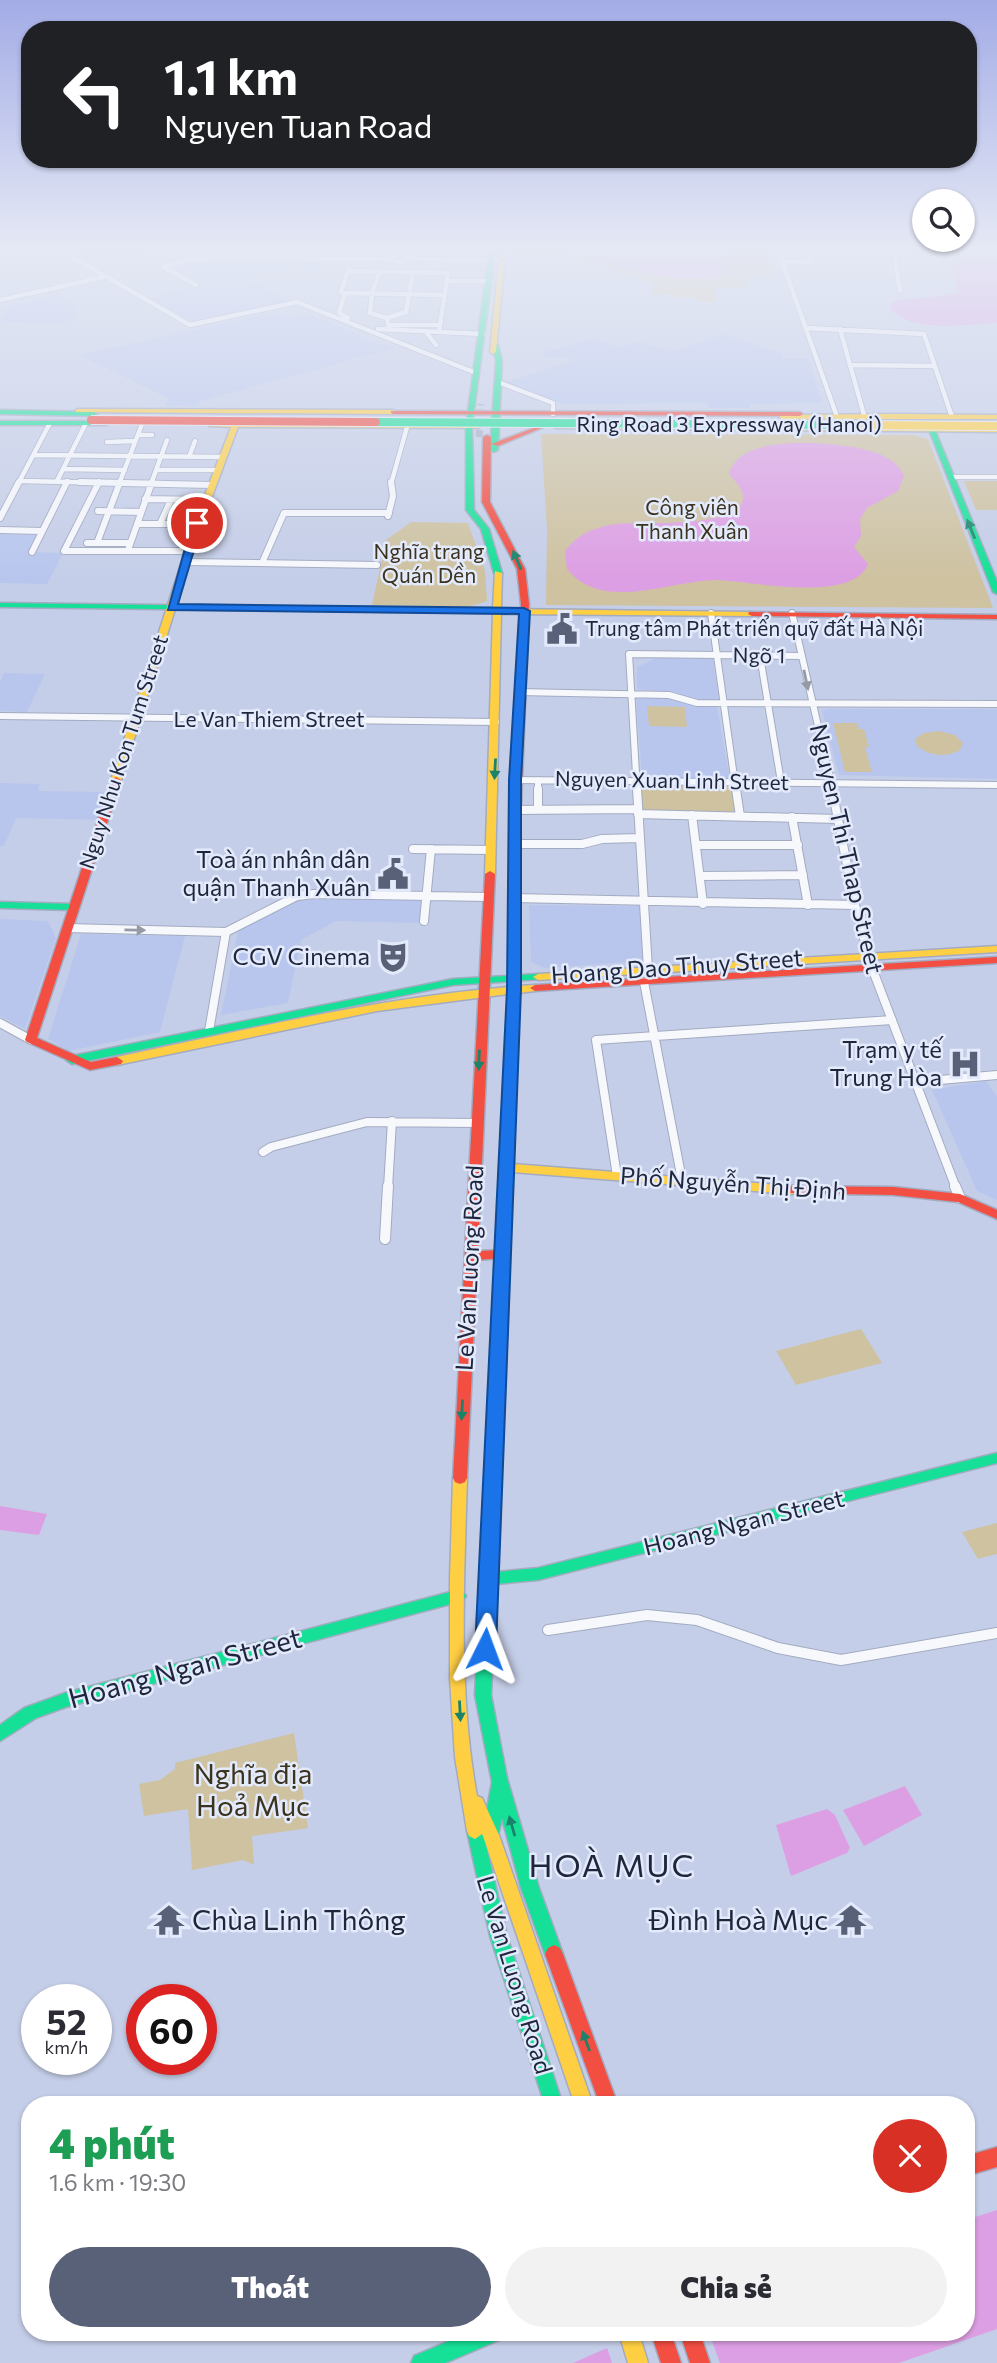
<!DOCTYPE html>
<html lang="vi">
<meta charset="utf-8">
<style>
:root{--surface:#fff;--page:#f2f2f3;--text:#2b2b33;--muted:#7c7c81;--accent:#596178}
body{margin:0;font-family:Commissioner,sans-serif;background:var(--page);color:var(--text);height:100vh;display:flex;flex-direction:column;font-size:26px;white-space:nowrap}
*{box-sizing:border-box;margin:0}
p{font-size:23px;color:var(--muted)}
.icon{flex:none;width:38px;height:38px;fill:none;stroke:currentColor;stroke-width:2;stroke-linecap:round;stroke-linejoin:round}
.map{position:relative;flex:1;overflow:hidden}
.side{position:absolute;left:21px;top:2096px;width:954px;height:245px;display:flex;flex-direction:column;background:var(--surface);border-radius:28px;box-shadow:0 2px 5px #0004}
.side>*{flex:none}
.guide{position:absolute;left:21px;top:21px;width:956px;height:147px;border-radius:28px;box-shadow:0 2px 5px #0004;background:#202124;color:#fff;overflow:hidden}
.buttons{position:absolute;left:912px;top:189px;display:grid;gap:14px}
.buttons a{display:grid;place-items:center;width:63px;height:63px;border-radius:50%;background:var(--surface);box-shadow:0 2px 5px #0004;font-size:35px}
.speed{position:absolute;left:21px;top:1984px;display:flex;gap:14px;font-size:35px;font-weight:700;text-align:center}
.speed>*{display:grid;place-content:center;width:91px;height:91px;border-radius:50%;background:var(--surface);box-shadow:0 2px 5px #0004;line-height:1}
.speed small{font-size:18px;font-weight:400}
.speed .limit{border:10px solid #d22;background:#fff;color:#111}
.pin{position:absolute;display:grid;place-items:center;width:60px;height:60px;color:#fff;margin:-30px;border:4px solid #fff;border-radius:50%;box-shadow:0 2px 7px #0007}
.me{position:absolute;width:77px;margin:-38px;rotate:3deg;stroke-linejoin:round;filter:drop-shadow(0 0 5px #0008)}
.turn{display:flex;align-items:center;gap:24px;height:147px;padding:0 28px;font-size:32px}
.turn .icon{width:91px;height:91px;stroke-width:2.5}
.turn b{display:block;font-size:49px;line-height:60px}
.round{display:grid;place-items:center;flex:none;width:74px;height:74px;border-radius:37px;background:var(--page)}
.overview{display:flex;align-items:center;justify-content:space-between;height:119px;padding:0 28px}
h1{font-size:42px;font-weight:800;line-height:52px;color:#1e9e55}
.cta{display:flex;gap:14px;margin-top:auto;padding:14px 28px}
.cta a{flex:1;height:80px;border-radius:42px;background:var(--accent);color:#fff;font-size:28px;font-weight:800;line-height:80px;text-align:center}
.cta a+a{background:var(--page);color:var(--text)}
.map>svg:first-child{display:block}
.built{fill:#b8c6ee}
.green{fill:#cec2a1}
.water{fill:#dd9fe3}
.pier{fill:#c5cee8}
.lines{fill:none;stroke-linecap:round;stroke-linejoin:round}
.primary-tunnel{stroke:#a4acc6;stroke-width:7;stroke-dasharray:7 3.5;stroke-linecap:butt}
.street-far3-casing{stroke:#a3abc1;stroke-width:6}
.street-far2-casing{stroke:#a3abc1;stroke-width:8}
.street-far1-casing{stroke:#a3abc1;stroke-width:10}
.street-casing{stroke:#a3abc1;stroke-width:12}
.fast-casing{stroke:#a3abc1;stroke-width:3}
.slow-casing{stroke:#a3abc1;stroke-width:3}
.jam-casing{stroke:#a3abc1;stroke-width:3}
.street-far3{stroke:#f6f8fc;stroke-width:4.5}
.street-far2{stroke:#f6f8fc;stroke-width:6}
.street-far1{stroke:#f6f8fc;stroke-width:8}
.street{stroke:#f6f8fc;stroke-width:10}
.fast{fill:#16e098;fill-rule:evenodd}
.slow{fill:#ffcf43;fill-rule:evenodd}
.jam{fill:#f24e42;fill-rule:evenodd}
.fast-bridge-casing{stroke:#e5e9f5;stroke-width:10;stroke-linecap:butt}
.slow-bridge-casing{stroke:#e5e9f5;stroke-width:10;stroke-linecap:butt}
.jam-bridge-casing{stroke:#e5e9f5;stroke-width:10;stroke-linecap:butt}
.fast-bridge{stroke:#16e098;stroke-width:8}
.slow-bridge{stroke:#ffcf43;stroke-width:8}
.jam-bridge{stroke:#f24e42;stroke-width:8}
.oneway{fill:#1a836a}
.oneway2{fill:#959aa6}
.route{fill:#1a73e8;stroke:#114b97;stroke-width:2}
.labels{text-anchor:middle;stroke-width:5;stroke-linejoin:round;paint-order:stroke}
.far-street-label{font-size:21px;fill:#1f263c;stroke:#e3eafc}
.far-park-label{font-size:21px;fill:#3c331e;stroke:#e3eafc}
.far-poi-label{font-size:21px;fill:#1f263c;stroke:#e3eafc;text-anchor:start}
.street-label{font-size:24px;fill:#1f263c;stroke:#e3eafc}
.poi-label{font-size:24px;fill:#1f263c;stroke:#e3eafc;text-anchor:end}
.near-street-label{font-size:28px;fill:#1f263c;stroke:#e3eafc}
.near-park-label{font-size:28px;fill:#3c331e;stroke:#e3eafc}
.near-poi-label{font-size:28px;fill:#1f263c;stroke:#e3eafc;text-anchor:start}
.near-neighbourhood-label{font-size:32px;letter-spacing:2px;fill:#1f263c;stroke:#e3eafc}
</style>
<div class="map">
<svg width="997" height="2363" viewBox="0 0 997 2363">
<rect width="100%" height="100%" fill="#c5cee8"/>
<!-- built -->
<path class="built" d="M57,246H137L153,254L91,267Z
M215,259L318,261L314,275L294,268L244,278L289,301L193,322L152,299L181,289L205,286L174,269Z
M58,295L78,306L69,323L0,322L8,307Z
M276,312L287,317L309,313L379,345L385,344L394,348L200,401L198,406H165L168,398L79,355Z
M724,334L782,353L783,359H809L822,403L750,404V408H708L707,403L562,404L504,383L571,361L562,356L553,359L540,354L593,338L619,347L639,341L669,352Z
M0,530L42,531L32,552L63,553L47,584L0,583Z
M656,658L713,659L719,700L696,701L675,692L637,689V667Z
M4,673L45,674L27,712L0,711V681Z
M636,697L668,698L717,706L730,780L642,778Z
M828,709H997V779L839,775L822,711Z
M0,783L40,784L38,791L108,792L98,820L16,818L4,846H0Z
M315,899L422,900L420,923L336,921L301,940L288,1003L221,1015L238,931L298,901Z
M529,905L640,906L644,961L545,968L531,962Z
M0,919L48,921L56,938L25,1029L0,1016Z
M81,934L185,936L160,1032L69,1051L48,1039Z
M986,1081L997,1097V1200L977,1191L932,1090Z"/>
<!-- green -->
<path class="green" d="M512,246H769L775,277H745L747,288H715V302H700L693,297L676,298L668,293L653,296L654,283L565,256L511,257Z
M541,434L912,435L928,439L993,608L546,605L547,529Z
M964,481H997V510H976Z
M411,522L468,523L485,571L487,601L469,607L372,605L386,540Z
M647,706L685,707L687,727L649,726Z
M833,723H857L859,729H864L869,747H865L872,772H845Z
M939,731L955,735L963,743L960,750C946,758 930,756 917,746L915,739L924,733Z
M636,780L736,781L740,816L638,814Z
M861,1329L882,1363L796,1385L776,1351Z
M997,1523V1554L978,1559L962,1532Z
M294,1733L308,1828L252,1836L254,1865L243,1860L192,1870L188,1809L144,1816L139,1784L160,1780L175,1769V1763Z"/>
<!-- water -->
<path class="water" d="M544,246H742L714,260L725,269L724,274C681,288 622,267 581,254C569,250 553,253 544,246Z
M949,246H997V323C966,324 913,334 890,309L891,303L899,300L957,294Z
M814,443C840,445 893,447 904,476L898,491L867,508L860,519L861,536L854,547L868,564C852,605 746,580 715,580C668,581 603,613 567,569L565,552C576,534 596,527 616,524C633,521 756,531 742,492C740,486 733,479 729,474C738,442 787,443 814,443Z
M0,1506L47,1514L39,1535L0,1530Z
M905,1786L922,1815L864,1846L843,1810Z
M827,1809L835,1815L850,1848L847,1853L791,1876L776,1825Z
M997,2210V2329L899,2363H573L641,2333H966V2220Z"/>
<!-- pier -->
<path class="pier" d="M632,2333H709L720,2363H612L606,2344Z"/>
<g class="lines">
<!-- primary-tunnel -->
<path class="primary-tunnel" d="M479,437L481,404"/>
<defs>
<path id="street-far3" d="M53,246L190,325L297,302L476,373
M183,246L197,253
M241,246L354,247
M781,246L782,261L836,414
M893,246L900,291
M197,253L213,256L204,260L189,258Z
M401,254L413,258L400,262L388,259Z
M211,258L388,259
M191,259L163,267L196,285
M412,259L502,260
M782,261L810,262L809,246
M348,271L448,273L439,332
M380,271L372,293L370,313L387,318L406,312L413,272
M447,281H490
M341,292L349,268
M0,300L104,277
M348,318L339,313L345,293L445,295
M387,318L388,325H440
M806,328L924,334L952,417
M378,329L483,334
M840,329L864,415
M426,332L436,345
M850,365L934,366
M498,382L553,403V414
M138,435H152
M107,442L135,441
M34,455L222,457
M189,457L195,441
M64,469L125,470
M156,470H217
M953,477H997
M21,481L164,484
M57,481L86,423
M18,484L50,423
M66,484L68,481
M119,484L142,424
M151,484L167,440
M391,484L407,427"/>
<path id="street-far2" d="M80,482L211,485
M99,482L64,551H189
M145,499L205,500
M98,511L141,512
M388,516L393,496L391,482
M0,518L19,482
M137,524H197
M160,524L171,500
M0,530L42,531
M87,543H130
M97,543L120,482
M128,550L152,482
M32,552L67,482
M186,562L377,565
M262,563L284,513H389
M711,613L736,791
M792,613L833,791
M760,656L781,782
M518,692L669,695L697,703L997,704
M0,716L496,722
M515,780L997,785
M538,780V791
M637,791L629,654L801,656"/>
<path id="street-far1" d="M538,789V810
M637,789L648,969
M736,789L740,816
M832,789L855,905L872,968L956,1188
M515,810L637,809
M638,814L838,819
M692,815L703,904
M792,817L808,905
M514,844H582L602,839L639,838
M696,845H798
M413,849L491,850
M700,876L803,875
M513,898L855,905
M424,921L431,849
M67,928L226,932L297,896L314,894L487,897
M644,982L682,1180
M0,1023L31,1040
M209,1031L226,932
M917,1082L997,1075
M263,1152L271,1147L367,1122L477,1123
M617,1176L596,1040L892,1020
M388,1188L392,1121"/>
<path id="street" d="M955,1186L960,1198
M385,1239L388,1186
M548,1630L647,1615L697,1620L778,1648L841,1660L997,1633"/>
<path id="fast" d="M490,246H496L472,426L474,510L489,529L502,573L498,575L494,573L481,529L466,510V426Z
M495,343L498,345L502,361L498,450L494,452L490,450L496,361L492,345Z
M0,410L94,412L97,414L94,416L0,414Z
M0,421H107L110,423L107,425H0Z
M932,428L935,430L997,582V594L993,592L929,430Z
M0,603L327,607L331,609L327,611L0,607Z
M0,902L72,904L77,907L72,910L0,908Z
M538,974L543,977L542,979L453,985L72,1064L66,1060L72,1056L453,979Z
M997,1453V1463L538,1580L496,1584L491,1695L507,1778L539,1888L563,1954L560,1960L554,1963L548,1960L545,1954L521,1888L502,1818L497,1840L491,1843L485,1841L507,1936L563,2105H545L490,1936L467,1831L469,1826L475,1823L481,1826L483,1831L492,1782L475,1695L483,1543L485,1539L490,1537L495,1539L497,1543L496,1572L538,1568Z
M458,1590L463,1592L466,1596L463,1600L458,1602L66,1707L36,1718L0,1741V1725L24,1708L65,1693Z
M468,2333H502L499,2340L445,2363H411L414,2356Z"/>
<path id="slow" d="M500,246H506L496,352L493,354L490,352Z
M78,409L393,410L396,412L393,414L76,412V410Z
M900,414L997,415V419H782L779,417L782,415Z
M211,423L478,424L481,426L478,428L238,427L204,518L121,780L116,783L113,782L111,780L196,518L231,427L209,426V424Z
M557,425L997,428V432L555,428L554,427Z
M495,571L502,573L501,609L752,612L756,614L752,616L501,614L495,874L490,877L485,874L493,613L327,611L323,609L327,607L493,608Z
M515,828L520,831L519,986L535,985L540,988L535,991L519,993L513,1164L792,1186L796,1187L798,1190L796,1193L792,1194L512,1172L508,1271L507,1274H497L496,1271L508,994L377,1011L117,1065L111,1061L117,1057C247,1030 376,998 509,987L510,831Z
M997,946V952L538,980L533,977L538,974Z
M460,1472L465,1474L467,1478C464,1583 458,1692 477,1796L482,1798L499,1835L593,2105H575L483,1836L482,1834L475,1839L469,1836L467,1831L455,1757L450,1679V1578L453,1478L455,1474Z
M619,2333H639L648,2363H628Z"/>
<path id="jam" d="M391,411L800,412L803,414L800,416L393,414L391,413Z
M539,426L544,427L498,446L491,444Z
M487,435L491,437L490,502L525,569L529,604L520,831L515,834L510,831L521,604L517,569L482,502L483,437Z
M749,612L997,615V619L752,616L748,614Z
M116,777L121,780L37,1038L91,1062L117,1057L123,1061L121,1064L90,1070L27,1042L25,1040L111,780Z
M490,871L495,874L478,1251L503,1250L509,1254L503,1258L477,1260L467,1478L465,1482L460,1484L455,1482L453,1478L485,874Z
M997,957V963L535,991L530,988L535,985Z
M792,1186L893,1187L960,1194L997,1210V1219L958,1202L893,1195L788,1193L786,1190L788,1187Z
M502,1266L507,1268L508,1271L497,1543L495,1547L490,1549L485,1547L483,1543L496,1271L497,1268Z
M554,1945L560,1948L563,1954L618,2105H600L545,1954L548,1948Z
M997,2147V2167L966,2176V2156Z
M651,2333H671L681,2363H661Z
M680,2333H700L710,2363H690Z"/>
</defs>
<!-- street-far3 casing -->
<use href="#street-far3" class="street-far3-casing"/>
<!-- street-far2 casing -->
<use href="#street-far2" class="street-far2-casing"/>
<!-- street-far1 casing -->
<use href="#street-far1" class="street-far1-casing"/>
<!-- street casing -->
<use href="#street" class="street-casing"/>
<!-- fast casing -->
<use href="#fast" class="fast-casing"/>
<!-- slow casing -->
<use href="#slow" class="slow-casing"/>
<!-- jam casing -->
<use href="#jam" class="jam-casing"/>
<!-- street-far3 -->
<use href="#street-far3" class="street-far3"/>
<!-- street-far2 -->
<use href="#street-far2" class="street-far2"/>
<!-- street-far1 -->
<use href="#street-far1" class="street-far1"/>
<!-- street -->
<use href="#street" class="street"/>
<!-- fast -->
<use href="#fast" class="fast"/>
<!-- slow -->
<use href="#slow" class="slow"/>
<!-- jam -->
<use href="#jam" class="jam"/>
<defs>
<path id="fast-bridge" d="M376,422L845,425"/>
<path id="slow-bridge" d="M845,425L997,426"/>
<path id="jam-bridge" d="M91,420L376,422"/>
</defs>
<!-- fast-bridge casing -->
<use href="#fast-bridge" class="fast-bridge-casing"/>
<!-- slow-bridge casing -->
<use href="#slow-bridge" class="slow-bridge-casing"/>
<!-- jam-bridge casing -->
<use href="#jam-bridge" class="jam-bridge-casing"/>
<!-- fast-bridge -->
<use href="#fast-bridge" class="fast-bridge"/>
<!-- slow-bridge -->
<use href="#slow-bridge" class="slow-bridge"/>
<!-- jam-bridge -->
<use href="#jam-bridge" class="jam-bridge"/>
</g>
<!-- one-way arrows -->
<defs><path id="oneway-solid" d="M-6-.8H1V-3.2L6.5 0L1 3.2V.8H-6Z" transform="scale(1.75)"/></defs>
<g class="oneway">
<use href="#oneway-solid" transform="translate(971 529) rotate(-112)"/>
<use href="#oneway-solid" transform="translate(517 560) rotate(-113)"/>
<use href="#oneway-solid" transform="translate(495 769) rotate(93)"/>
<use href="#oneway-solid" transform="translate(479 1060) rotate(92)"/>
<use href="#oneway-solid" transform="translate(462 1410) rotate(93)"/>
<use href="#oneway-solid" transform="translate(460 1711) rotate(87)"/>
<use href="#oneway-solid" transform="translate(512 1826) rotate(-106)"/>
<use href="#oneway-solid" transform="translate(586 2041) rotate(-110)"/>
</g>
<g class="oneway2">
<use href="#oneway-solid" transform="translate(806 680) rotate(78)"/>
<use href="#oneway-solid" transform="translate(135 930) rotate(1)"/>
</g>
<!-- sky -->
<linearGradient id="sky" x2="0" y2="1"><stop stop-color="#a3ace6"/><stop offset="0.43" stop-color="#e5e9f5"/><stop offset="1" stop-color="#e5e9f5" stop-opacity="0"/></linearGradient>
<rect width="997" height="577" fill="url(#sky)"/>
<!-- route -->
<path class="route" d="M197,520L202,523L178,604L524,608L530,611L521,780V989L496,1649L493,1655L485,1657L478,1655L475,1649L507,989L509,780L519,614L168,610L192,523Z"/>
<!-- icons -->
<defs>
<symbol id="civic-bare" viewBox="-9 -9 18 18"><path d="M-.6-6.5H3V-4.5H.6V-3L4-1V1h2V6H-6V1h2V-1L-.6-3ZM-1.2 2.5V6h2.4V2.5Z" fill="#596178" stroke="#e3eafc" stroke-width="2.5" paint-order="stroke"/></symbol>
<symbol id="theatre-bare" viewBox="-9 -9 18 18"><path d="M-5-5.5Q0-4 5-5.5V0Q5 5 0 6Q-5 5-5 0ZM-3.3-2.5H-1v1.5H-3.3ZM1-2.5H3.3v1.5H1ZM-2.8 1Q0 5.5 2.8 1Z" fill="#596178" stroke="#e3eafc" stroke-width="2.5" paint-order="stroke"/></symbol>
<symbol id="hospital-bare" viewBox="-9 -9 18 18"><path d="M-5-5h3v3.5h4V-5h3V5h-3V1.5h-4V5h-3Z" fill="#596178" stroke="#e3eafc" stroke-width="2.5" paint-order="stroke"/></symbol>
<symbol id="temple-bare" viewBox="-9 -9 18 18"><path d="M0-6L5-2H3V0L6.5 2.5H4V6H1.5V3h-3V6H-4V2.5H-6.5L-3 0V-2H-5Z" fill="#596178" stroke="#e3eafc" stroke-width="2.5" paint-order="stroke"/></symbol>
</defs>
<g fill-rule="evenodd">
<use href="#civic-bare" x="540" y="607" width="44" height="44"/>
<use href="#civic-bare" x="371" y="852" width="44" height="44"/>
<use href="#theatre-bare" x="371" y="935" width="44" height="44"/>
<use href="#hospital-bare" x="943" y="1042" width="44" height="44"/>
<use href="#temple-bare" x="147" y="1898" width="44" height="44"/>
<use href="#temple-bare" x="829" y="1898" width="44" height="44"/>
</g>
<g class="labels">
<!-- far-street labels -->
<g class="far-street-label">
<text x="729" y="432">Ring Road 3 Expressway (Hanoi)</text>
<text transform="translate(759 656) rotate(1)" y="7">Ngõ 1</text>
<text x="269" y="727">Le Van Thiem Street</text>
<text transform="translate(124 752) rotate(-72)" y="7">Nguy Nhu Kon Tum Street</text>
<text transform="translate(672 781) rotate(1)" y="7">Nguyen Xuan Linh Street</text>
</g>
<!-- far-park labels -->
<g class="far-park-label">
<text x="692" y="515">Công viên<tspan x="692" dy="24">Thanh Xuân</tspan></text>
<text x="429" y="559">Nghĩa trang<tspan x="429" dy="24">Quán Dền</tspan></text>
</g>
<!-- far-poi labels -->
<g class="far-poi-label">
<text x="585" y="636">Trung tâm Phát triển quỹ đất Hà Nội</text>
</g>
<!-- street labels -->
<g class="street-label">
<text transform="translate(846 849) rotate(77)" y="8">Nguyen Thi Thap Street</text>
<text transform="translate(677 967) rotate(-4)" y="8">Hoang Dao Thuy Street</text>
<text transform="translate(733 1184) rotate(4)" y="8">Phố Nguyễn Thị Định</text>
<text transform="translate(470 1268) rotate(-87)" y="8">Le Van Luong Road</text>
<text transform="translate(744 1523) rotate(-14)" y="8">Hoang Ngan Street</text>
<text transform="translate(514 1975) rotate(73)" y="8">Le Van Luong Road</text>
</g>
<!-- poi labels -->
<g class="poi-label">
<text x="370" y="868">Toà án nhân dân<tspan x="370" dy="28">quận Thanh Xuân</tspan></text>
<text x="370" y="965">CGV Cinema</text>
<text x="942" y="1058">Trạm y tế<tspan x="942" dy="28">Trung Hòa</tspan></text>
</g>
<!-- near-street labels -->
<g class="near-street-label">
<text transform="translate(185 1668) rotate(-15)" y="10">Hoang Ngan Street</text>
</g>
<!-- near-park labels -->
<g class="near-park-label">
<text x="253" y="1784">Nghĩa địa<tspan x="253" dy="32">Hoả Mục</tspan></text>
</g>
<!-- near-poi labels -->
<g class="near-poi-label">
<text x="192" y="1930">Chùa Linh Thông</text>
<text x="828" y="1930" text-anchor="end">Đình Hoà Mục</text>
</g>
<!-- near-neighbourhood labels -->
<g class="near-neighbourhood-label">
<text x="612" y="1877">HOÀ MỤC</text>
</g>
</g>
</svg>
<div class="buttons">
<a><svg class="icon" aria-label="search" viewBox="0 0 24 24"><circle cx="10" cy="10" r="6"/><path d="M15 15l6 6"/></svg></a>
</div>
<div class="speed"><div>52<small>km/h</small></div><div class="limit">60</div></div>
<div class="pin" style="left:197px;top:523px;background:#d93025"><svg class="icon" aria-label="arrive" viewBox="0 0 24 24"><path d="M6 21V4h12l-3 4 3 4H6"/></svg></div>
<svg class="me" style="left:485px;top:1649px" viewBox="-20 -20 40 40"><path d="M0-17L14 15 0 8-14 15z" fill="#1a73e8" stroke="#fff" stroke-width="4"/></svg>
<div class="guide">
<div class="turn"><svg class="icon" aria-label="left" viewBox="0 0 24 24"><path d="M17 20v-9H6M10 6l-5 5 5 5"/></svg><div><b>1.1 km</b>Nguyen Tuan Road</div></div>
</div>
<section class="side">
<div class="overview"><div><h1>4 phút</h1><p>1.6 km · 19:30</p></div><a class="round" style="background:#d93025;color:#fff"><svg class="icon" aria-label="close" viewBox="0 0 24 24"><path d="M6 6l12 12M18 6L6 18"/></svg></a></div>
<div class="cta"><a>Thoát</a><a>Chia sẻ</a></div>
</section>
</div>
